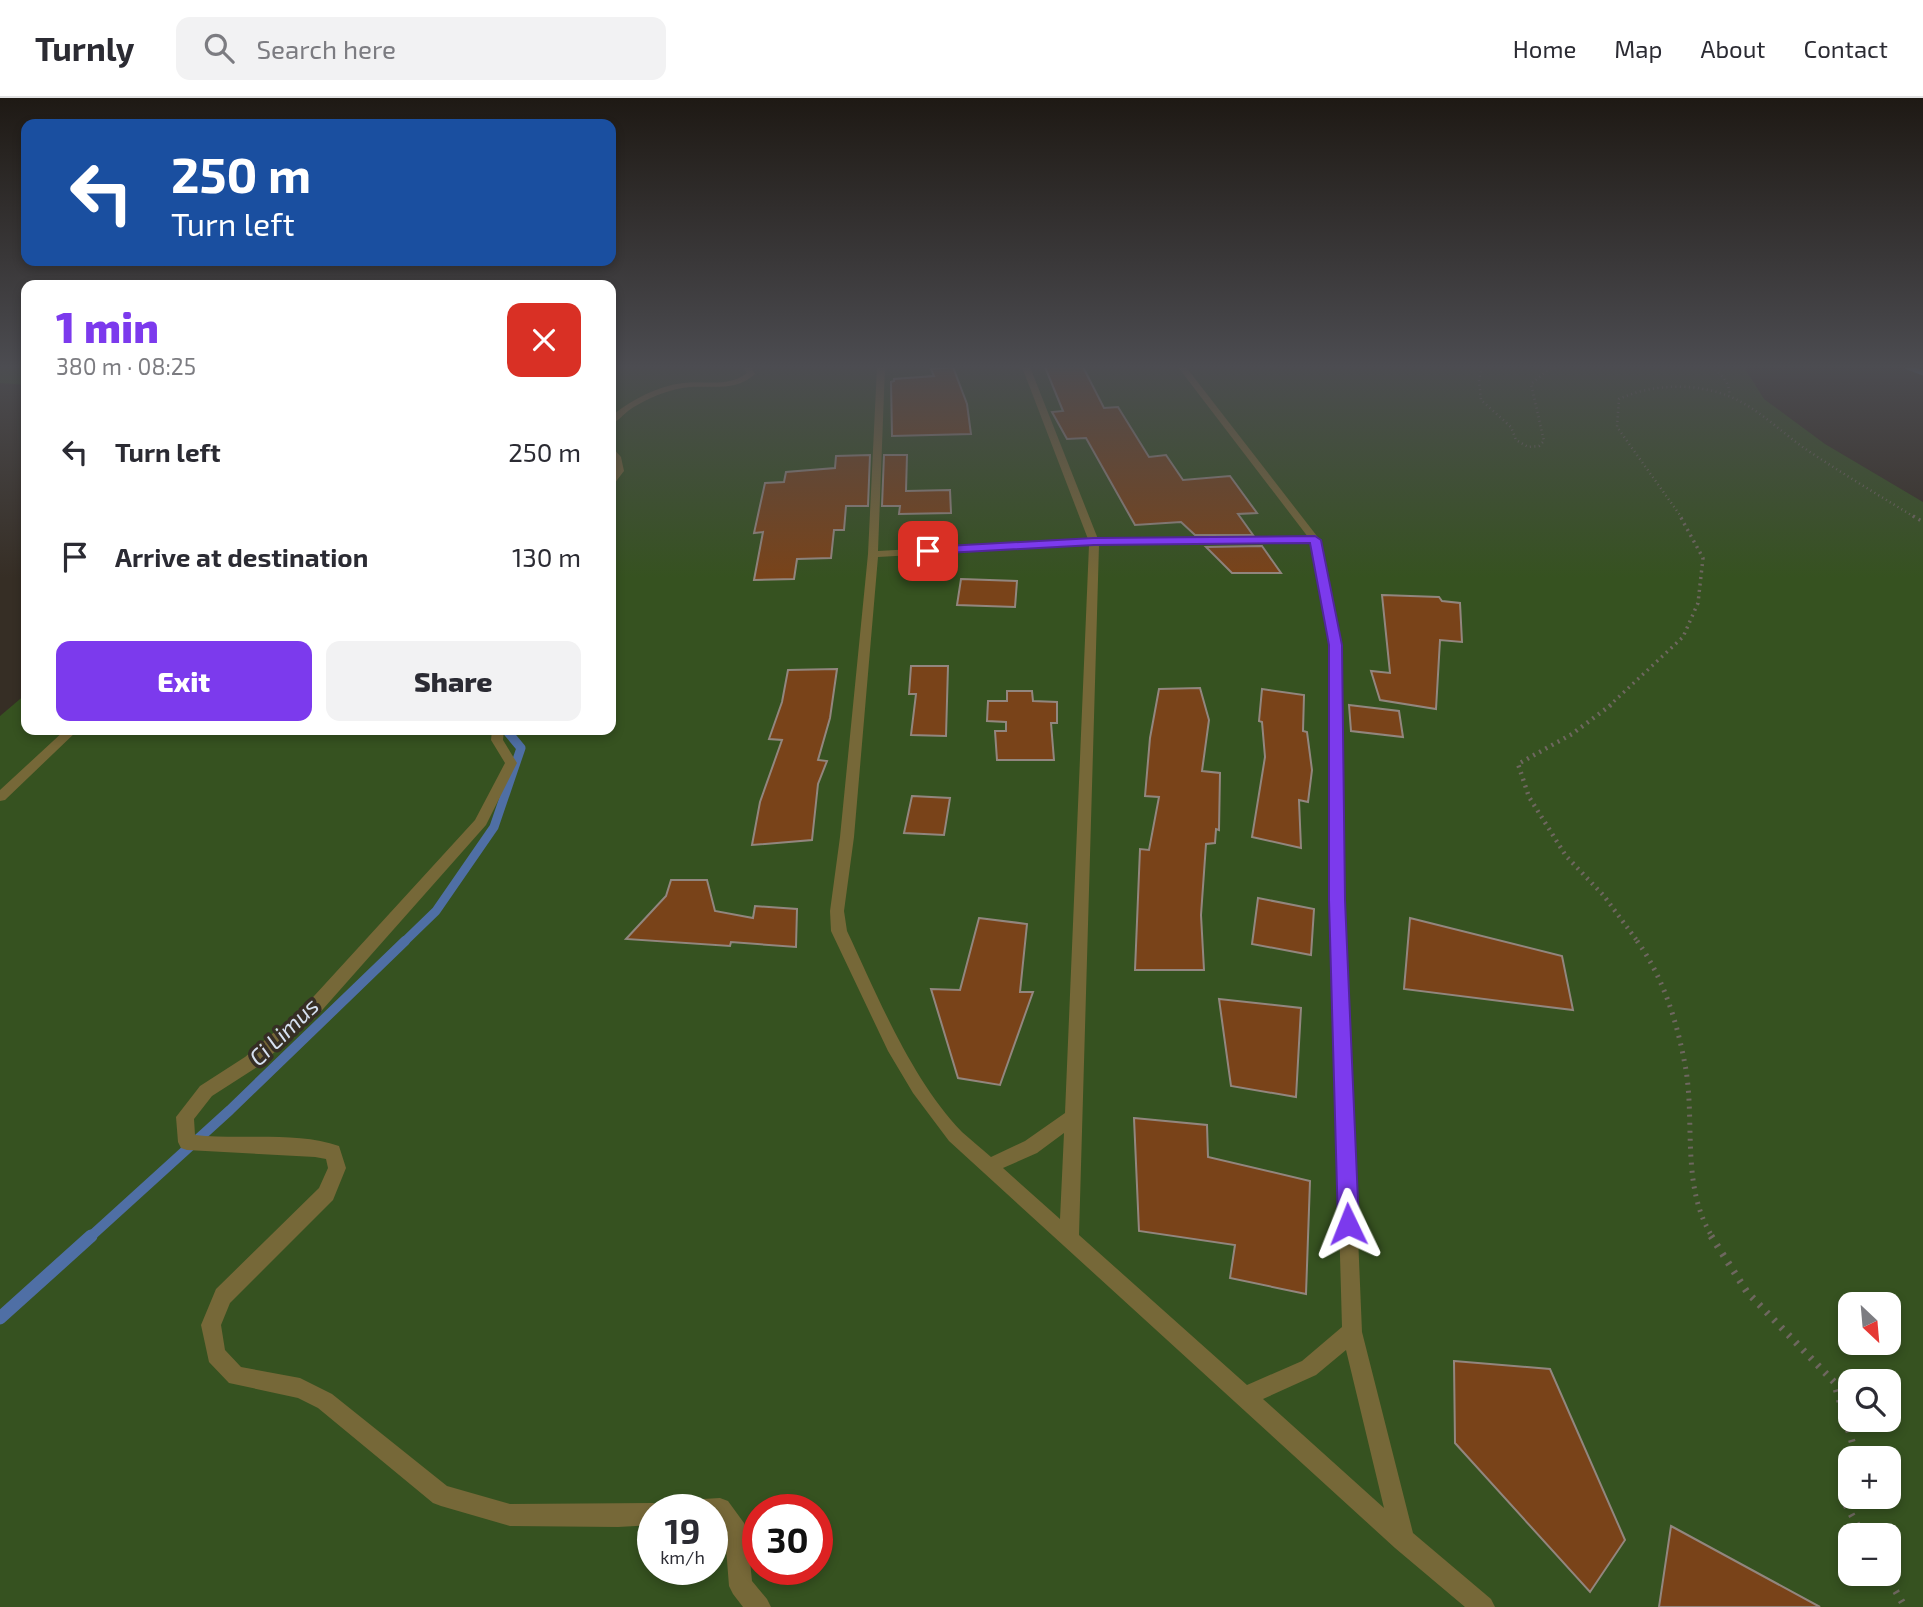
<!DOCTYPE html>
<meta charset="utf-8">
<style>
:root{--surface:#fff;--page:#f2f2f3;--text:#2b2b33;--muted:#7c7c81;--line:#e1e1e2;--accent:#7c3aed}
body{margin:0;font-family:"Exo 2",sans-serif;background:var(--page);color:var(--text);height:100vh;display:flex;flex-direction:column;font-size:26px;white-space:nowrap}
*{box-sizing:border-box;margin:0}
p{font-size:23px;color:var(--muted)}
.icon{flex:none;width:38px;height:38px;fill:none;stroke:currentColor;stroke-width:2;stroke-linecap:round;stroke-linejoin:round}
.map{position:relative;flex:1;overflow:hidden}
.sheet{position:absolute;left:21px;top:182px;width:595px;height:455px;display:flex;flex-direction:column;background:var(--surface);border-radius:14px;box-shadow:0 4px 10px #0003}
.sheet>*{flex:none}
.top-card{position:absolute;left:21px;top:21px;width:595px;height:147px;border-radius:14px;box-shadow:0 4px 10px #0003;background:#1a4fa0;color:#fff;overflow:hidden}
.needle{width:46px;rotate:154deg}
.fabs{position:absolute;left:1838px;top:1194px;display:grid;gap:14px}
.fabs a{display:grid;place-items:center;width:63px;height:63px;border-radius:14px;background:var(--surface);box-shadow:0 4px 10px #0003;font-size:35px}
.speed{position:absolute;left:637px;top:1396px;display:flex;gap:14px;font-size:35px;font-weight:700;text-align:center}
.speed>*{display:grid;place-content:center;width:91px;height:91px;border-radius:50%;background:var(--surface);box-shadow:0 4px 10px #0003;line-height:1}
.speed small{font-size:18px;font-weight:400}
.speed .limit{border:10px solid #d22;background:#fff;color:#111}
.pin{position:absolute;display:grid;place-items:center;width:60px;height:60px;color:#fff;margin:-30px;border-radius:14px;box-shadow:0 4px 10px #0006}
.me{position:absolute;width:77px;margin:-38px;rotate:358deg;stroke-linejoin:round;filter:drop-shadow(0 0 5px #0008)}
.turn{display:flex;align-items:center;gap:24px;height:147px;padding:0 35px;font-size:32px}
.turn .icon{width:91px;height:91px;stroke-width:2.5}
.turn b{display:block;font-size:49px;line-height:60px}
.round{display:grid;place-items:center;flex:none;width:74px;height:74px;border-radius:14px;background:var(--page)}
.head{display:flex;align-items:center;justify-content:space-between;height:119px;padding:0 35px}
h1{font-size:42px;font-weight:800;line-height:52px;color:var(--accent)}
.cta{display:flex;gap:14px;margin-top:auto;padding:14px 35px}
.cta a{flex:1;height:80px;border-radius:14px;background:var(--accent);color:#fff;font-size:28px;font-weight:800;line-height:80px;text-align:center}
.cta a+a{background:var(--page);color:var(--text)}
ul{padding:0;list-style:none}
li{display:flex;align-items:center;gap:21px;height:105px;padding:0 35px}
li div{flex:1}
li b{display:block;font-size:26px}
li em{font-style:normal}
header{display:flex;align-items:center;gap:42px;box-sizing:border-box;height:98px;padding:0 35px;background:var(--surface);border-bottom:2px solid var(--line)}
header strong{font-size:33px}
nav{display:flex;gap:38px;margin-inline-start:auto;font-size:24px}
.search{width:490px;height:63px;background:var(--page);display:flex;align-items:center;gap:18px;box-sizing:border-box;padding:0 24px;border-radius:14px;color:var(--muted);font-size:26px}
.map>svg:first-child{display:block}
.green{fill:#365220;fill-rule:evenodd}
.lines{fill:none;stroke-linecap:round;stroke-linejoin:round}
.stream-far3{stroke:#4f6fa5;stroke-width:5}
.stream-far2{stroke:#4f6fa5;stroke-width:9}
.stream-far1{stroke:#4f6fa5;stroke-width:10}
.stream{stroke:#4f6fa5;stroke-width:13}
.building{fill:#794319;stroke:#92867e;stroke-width:2}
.path-far4{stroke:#6e675f;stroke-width:2.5;stroke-dasharray:1 3.5;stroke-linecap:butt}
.path-far3{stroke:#6e675f;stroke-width:3.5;stroke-dasharray:2 4.5;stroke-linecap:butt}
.path-far2{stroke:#6e675f;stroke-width:4.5;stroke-dasharray:2 5;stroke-linecap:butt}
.path-far1{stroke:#6e675f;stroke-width:5;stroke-dasharray:2 6;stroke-linecap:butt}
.path{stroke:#6e675f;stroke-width:7;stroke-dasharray:2.5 8;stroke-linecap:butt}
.lane{fill:#766838;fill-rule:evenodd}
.street{fill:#766838;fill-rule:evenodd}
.route{fill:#7c3aed;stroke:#51269a;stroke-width:2}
.labels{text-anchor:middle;stroke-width:7;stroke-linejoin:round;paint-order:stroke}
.water-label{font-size:23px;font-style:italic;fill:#d6e0f0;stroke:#362e25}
</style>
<header>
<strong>Turnly</strong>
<div class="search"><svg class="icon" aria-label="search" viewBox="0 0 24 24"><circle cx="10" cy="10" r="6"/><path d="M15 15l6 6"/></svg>Search here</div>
<nav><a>Home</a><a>Map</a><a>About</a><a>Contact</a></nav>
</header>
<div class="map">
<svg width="1923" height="1509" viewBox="0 0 1923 1509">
<rect width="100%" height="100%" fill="#362e25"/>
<!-- green -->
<path class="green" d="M0,269H26V287L0,285Z
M611,269H1744L1764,301L1825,346L1923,404V1509H0V618L26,596V632H611ZM1850,1206H1888V1244H1850ZM1850,1283H1888V1321H1850ZM1850,1360H1888V1398H1850ZM653,1412H712V1472H653ZM758,1412H817V1472H758ZM1850,1437H1888V1475H1850Z"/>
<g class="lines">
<!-- stream-far3 -->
<path class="stream-far3" d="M1907,269L1923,275"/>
<!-- stream-far2 -->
<path class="stream-far2" d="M404,844L436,813L494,729L521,650L506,632"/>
<!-- stream-far1 -->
<path class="stream-far1" d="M89,1140L230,1012L405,843"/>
<!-- stream -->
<path class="stream" d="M0,1220L91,1138"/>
</g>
<!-- building -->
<path class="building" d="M953,269L967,306L971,336L892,338L891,284L894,283V281L934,278L931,271Z
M1045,269H1083L1104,310L1118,309L1149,359L1166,357L1183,382L1230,378L1257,415L1238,416L1253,437H1195L1181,424L1135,427L1086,340L1067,341L1052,314L1063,313Z
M870,357L868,408H846L844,432H834L831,460L797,461L794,481L754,482L763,434L754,435L765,385L784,384L786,374L835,370L836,358Z
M884,357H907L906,393L950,392L951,415L899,416L900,408H882Z
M1262,448L1281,475H1232L1206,449Z
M961,481L1017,483L1015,509L957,507Z
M1382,497L1439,499L1442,503L1460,505L1462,544L1440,542L1436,611L1380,602L1371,573L1390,575Z
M911,568H948L946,638L911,637L916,596H909Z
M837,571L830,620L818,662L827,663L818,686L812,742L752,747L760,704L782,642L769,641L782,604L788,572Z
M1200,590L1209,622L1202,673L1220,675L1219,732L1216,731L1215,745L1206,746L1201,817L1204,872H1135L1140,751L1149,752L1159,699L1145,698L1150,640L1159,591Z
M1262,591L1304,597L1303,633L1307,634L1312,672L1308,704L1299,702L1301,750L1252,739L1265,659L1262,624L1259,623Z
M1007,593H1032L1033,603L1057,604V625H1051L1054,662H997L995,633H1006V624L987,623L988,603H1007Z
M1349,607L1399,613L1403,639L1351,633Z
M912,698L950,700L944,737L904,735Z
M671,782H707L715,813L753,820L755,808L797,811L796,849L731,844L730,848L626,841L666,798Z
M1258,800L1314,811L1311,857L1252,846Z
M979,820L1027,826L1020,894H1033L1000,987L958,980L931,891L960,892Z
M1410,820L1562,858L1573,912L1404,891Z
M1219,901L1301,910L1296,999L1231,988Z
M1134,1020L1207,1027L1208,1059L1310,1083L1306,1196L1230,1180L1235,1147L1139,1133Z
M1454,1263L1550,1271L1625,1442L1590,1494L1455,1345Z
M1671,1428L1820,1509H1659Z"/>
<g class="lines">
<!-- path-far4 -->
<path class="path-far4" d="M1482,269L1479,282L1481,302L1511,329L1516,342L1528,349L1539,348L1544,343L1531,286L1548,272L1560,269
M1711,269C1721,276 1731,285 1729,298
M1682,420L1617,329L1619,301C1656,284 1707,284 1743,305C1766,318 1785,337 1807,352C1843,376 1880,398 1916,420"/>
<!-- path-far3 -->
<path class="path-far3" d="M1913,418L1923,424
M1609,608L1683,539L1698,505L1703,460L1680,418"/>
<!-- path-far2 -->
<path class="path-far2" d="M1611,607L1572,636L1518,666L1529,699L1566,758L1604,798L1638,844"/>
<!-- path-far1 -->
<path class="path-far1" d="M1637,843C1664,880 1678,927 1686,972C1695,1028 1681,1090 1713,1140"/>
<!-- path -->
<path class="path" d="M1711,1138L1747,1194L1834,1284L1854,1350L1851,1360
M1850,1367L1842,1400L1863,1437
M1885,1475L1905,1509"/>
<!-- lane -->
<path class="lane" d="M743,269H751L755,276C733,297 703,284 677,291C660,295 642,303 628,313C622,318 617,324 611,326V319L614,316C633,301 658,288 683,285C705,282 728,290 747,275Z
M611,348L621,359L624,373L614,386L611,387V378L614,373Z
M65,632H78L5,702L0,703V692Z
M492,632H504L503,642L517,665L486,727L316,919L257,969L212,998L194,1021L195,1037C240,1042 297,1033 339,1048L346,1070L333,1102L230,1205L221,1227L225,1252L241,1269L300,1280L332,1296L447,1388L510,1406L653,1405L661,1408L663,1412H653V1427L618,1429L510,1428L441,1408L433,1405L318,1310L298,1300L229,1285L209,1264L201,1227L216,1191L319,1090L328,1070L326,1061L315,1059L187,1052L181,1050L178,1044L176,1019L200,988L245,959L304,909L475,722L505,665L491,642Z
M720,1400L728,1403L744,1425L747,1433L752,1483L767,1501L771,1509H743L733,1496L729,1488L725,1437L715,1423H712V1412H692L695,1404L703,1401Z"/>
<!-- street -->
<path class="street" d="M877,269H885L878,453L1088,441L1022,269H1030L1098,441L1308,439L1178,269H1186L1320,442L1341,547L1344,802L1362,1234L1413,1435L1491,1501L1495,1509H1465L1395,1450L949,1043L913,995L888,953L831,833L830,813L840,739L868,456ZM1311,445L1329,547L1330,802L1342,1229L1302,1263L1247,1287L1079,1137L1099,447ZM1089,447L1065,1015L1025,1043L991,1059C981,1050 971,1042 962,1034C911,981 878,899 847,833L844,813L854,739L878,459ZM1064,1035L1060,1121L1003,1070L1037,1055ZM1346,1252L1384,1410L1263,1301L1316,1277Z"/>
</g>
<!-- sky -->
<linearGradient id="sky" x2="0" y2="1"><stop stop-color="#1e1914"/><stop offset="0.56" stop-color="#4c4c51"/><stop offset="1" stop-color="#4c4c51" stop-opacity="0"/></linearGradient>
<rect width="1923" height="480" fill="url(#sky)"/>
<!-- route -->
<path class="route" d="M1315,438L1321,442L1342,547L1345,802L1359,1126L1356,1133L1348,1136L1341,1133L1338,1126L1329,802V547L1310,445L1094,447L928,456L922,453L928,449L1094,440Z"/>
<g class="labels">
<!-- water labels -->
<g class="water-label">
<text transform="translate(284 934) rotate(-44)" y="8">Ci Limus</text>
</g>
</g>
</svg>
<div class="fabs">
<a><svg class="needle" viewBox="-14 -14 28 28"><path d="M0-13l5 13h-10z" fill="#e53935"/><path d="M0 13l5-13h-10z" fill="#7c7c81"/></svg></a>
<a><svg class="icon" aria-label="search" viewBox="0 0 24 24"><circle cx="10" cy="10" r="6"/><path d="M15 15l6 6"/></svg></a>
<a>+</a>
<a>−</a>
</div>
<div class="speed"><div>19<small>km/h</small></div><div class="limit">30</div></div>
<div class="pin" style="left:928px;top:453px;background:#d93025"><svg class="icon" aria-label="arrive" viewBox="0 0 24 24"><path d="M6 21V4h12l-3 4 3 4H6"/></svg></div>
<svg class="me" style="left:1348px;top:1126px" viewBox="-20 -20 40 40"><path d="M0-17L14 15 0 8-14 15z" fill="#7c3aed" stroke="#fff" stroke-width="4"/></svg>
<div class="top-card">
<div class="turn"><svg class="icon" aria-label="left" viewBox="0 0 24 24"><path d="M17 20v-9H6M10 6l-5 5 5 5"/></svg><div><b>250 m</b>Turn left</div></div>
</div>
<section class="sheet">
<div class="head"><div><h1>1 min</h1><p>380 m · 08:25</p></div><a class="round" style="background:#d93025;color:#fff"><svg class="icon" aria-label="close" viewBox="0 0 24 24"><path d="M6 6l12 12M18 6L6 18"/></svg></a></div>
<ul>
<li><svg class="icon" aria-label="left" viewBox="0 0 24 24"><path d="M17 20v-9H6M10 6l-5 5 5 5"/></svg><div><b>Turn left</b></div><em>250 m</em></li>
<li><svg class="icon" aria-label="arrive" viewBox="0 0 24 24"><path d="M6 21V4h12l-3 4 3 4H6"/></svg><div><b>Arrive at destination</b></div><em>130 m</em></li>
</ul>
<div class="cta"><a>Exit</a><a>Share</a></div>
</section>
</div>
